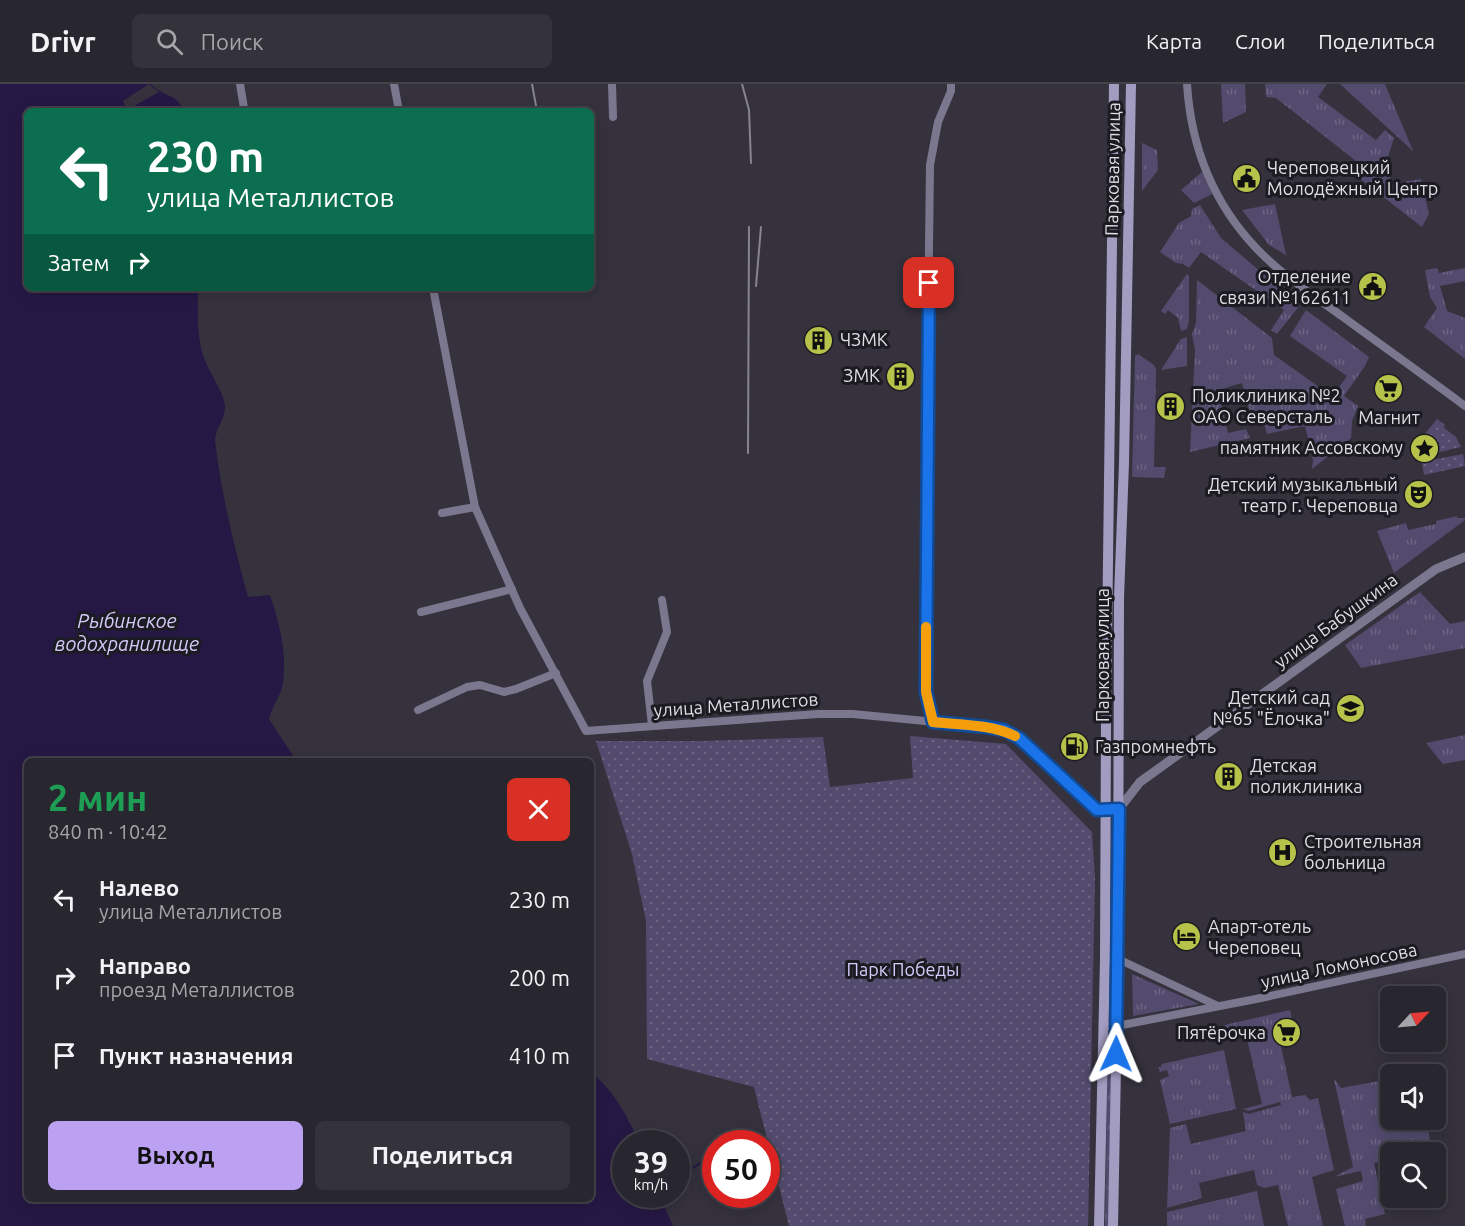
<!DOCTYPE html>
<html lang="ru">
<meta charset="utf-8">
<style>
:root{--surface:#28262e;--page:#34323a;--text:#f1f3f6;--muted:#a5a5aa;--line:#44434a;--accent:#bca0f2}
body{margin:0;font-family:Ubuntu,sans-serif;background:var(--page);color:var(--text);height:100vh;display:flex;flex-direction:column;font-size:22px;white-space:nowrap}
*{box-sizing:border-box;margin:0}
p{font-size:20px;color:var(--muted)}
.icon{flex:none;width:33px;height:33px;fill:none;stroke:currentColor;stroke-width:2;stroke-linecap:round;stroke-linejoin:round}
.map{position:relative;flex:1;overflow:hidden}
.drawer{position:absolute;left:24px;top:674px;width:570px;height:444px;display:flex;flex-direction:column;background:var(--surface);border-radius:9px;box-shadow:0 3px 15px #0003,0 0 0 2px var(--line)}
.drawer>*{flex:none}
.guide{position:absolute;left:24px;top:24px;width:570px;height:183px;border-radius:9px;box-shadow:0 3px 15px #0003,0 0 0 2px var(--line);background:#0b6e4f;color:#fff;overflow:hidden}
.needle{width:39px;rotate:64deg}
.controls{position:absolute;left:1380px;top:902px;display:grid;gap:12px}
.controls a{display:grid;place-items:center;width:66px;height:66px;border-radius:9px;background:var(--surface);box-shadow:0 3px 15px #0003,0 0 0 2px var(--line);font-size:30px}
.speed{position:absolute;left:612px;top:1046px;display:flex;gap:12px;font-size:30px;font-weight:700;text-align:center}
.speed>*{display:grid;place-content:center;width:78px;height:78px;border-radius:50%;background:var(--surface);box-shadow:0 3px 15px #0003,0 0 0 2px var(--line);line-height:1}
.speed small{font-size:15px;font-weight:400}
.speed .limit{border:9px solid #d22;background:#fff;color:#111}
.pin{position:absolute;display:grid;place-items:center;width:51px;height:51px;color:#fff;margin:-26px;border-radius:12px;box-shadow:0 3px 9px #0006}
.me{position:absolute;width:66px;margin:-33px;rotate:1deg;stroke-linejoin:round;filter:drop-shadow(0 0 4px #0008)}
.turn{display:flex;align-items:center;gap:21px;height:126px;padding:0 24px;font-size:27px}
.turn .icon{width:78px;height:78px;stroke-width:2.5}
.turn b{display:block;font-size:42px;line-height:51px}
.then{display:flex;align-items:center;height:57px;padding:0 24px;background:#0003;gap:12px;font-size:22px}
.round{display:grid;place-items:center;flex:none;width:63px;height:63px;border-radius:9px;background:var(--page)}
.summary{display:flex;align-items:center;justify-content:space-between;height:102px;padding:0 24px}
h1{font-size:36px;font-weight:700;line-height:45px;color:#1e9e55}
.action{display:flex;gap:12px;margin-top:auto;padding:12px 24px}
.action a{flex:1;height:69px;border-radius:9px;background:var(--accent);color:#111;font-size:24px;font-weight:700;line-height:69px;text-align:center}
.action a+a{background:var(--page);color:var(--text)}
ul{padding:0;list-style:none}
li{display:flex;align-items:center;gap:18px;height:78px;padding:0 24px}
li div{flex:1}
li b{display:block;font-size:22px}
li em{font-style:normal}
header{display:flex;align-items:center;gap:36px;box-sizing:border-box;height:84px;padding:0 30px;background:var(--surface);border-bottom:2px solid var(--line)}
header strong{font-size:28px}
nav{display:flex;gap:33px;margin-inline-start:auto;font-size:21px}
.search{width:420px;height:54px;background:var(--page);display:flex;align-items:center;gap:15px;box-sizing:border-box;padding:0 21px;border-radius:9px;color:var(--muted);font-size:22px}
.map>svg:first-child{display:block}
.grass{fill:url(#grass-tufts)}
.park{fill:url(#park-dots)}
.water{fill:#261845}
.pier{fill:#35323e}
.lines{fill:none;stroke-linecap:round;stroke-linejoin:round}
.stream{stroke:#261845;stroke-width:2}
.minor{stroke:#7b778e;stroke-width:8}
.tertiary{stroke:#7b778e;stroke-width:9}
.secondary{stroke:#a39cc1;stroke-width:10}
.rail{stroke:#86848e;stroke-width:2}
.route-casing{stroke:#114b97;stroke-width:15}
.route{stroke:#1a73e8;stroke-width:10}
.slow{stroke:#f59e0b;stroke-width:10}
.labels{text-anchor:middle;stroke-width:6;stroke-linejoin:round;paint-order:stroke}
.poi-label{font-size:18px;fill:#dfdde5;stroke:#1c1b21;text-anchor:start}
.street-label{font-size:18px;fill:#dfdde5;stroke:#1c1b21}
.park-label{font-size:18px;fill:#d5cbfb;stroke:#1c1b21}
.water-label{font-size:20px;font-style:italic;fill:#d3c9f9;stroke:#1c1b21}
</style>
<header>
<strong>Drivr</strong>
<div class="search"><svg class="icon" aria-label="search" viewBox="0 0 24 24"><circle cx="10" cy="10" r="6"/><path d="M15 15l6 6"/></svg>Поиск</div>
<nav><a>Карта</a><a>Слои</a><a>Поделиться</a></nav>
</header>
<div class="map">
<svg width="1465" height="1142" viewBox="0 0 1465 1142">
<defs>
<pattern id="grass-tufts" width="24" height="20" patternUnits="userSpaceOnUse" patternTransform="scale(1.5)"><rect width="24" height="20" fill="#534b6e"/><path d="M3 7l-1-3M5 7V3M7 7l1-3M15 17l-1-3M17 17v-4M19 17l1-3" fill="none" stroke="#6b6483"/></pattern>
<pattern id="park-dots" width="8" height="8" patternUnits="userSpaceOnUse" patternTransform="scale(1.5)"><rect width="8" height="8" fill="#534b6e"/><path d="M2 2h.1M6 6h.1" fill="none" stroke="#6b6483" stroke-width="1.8" stroke-linecap="round"/></pattern>
</defs>
<rect width="100%" height="100%" fill="#35323e"/>
<!-- grass -->
<path class="grass" d="M1221,0H1245L1246,28L1223,39Z
M1265,0H1327L1318,13L1376,56L1385,46L1394,54L1386,79L1392,100L1421,95L1429,130L1422,143L1359,94L1361,81L1276,14L1266,13Z
M1340,0H1385L1413,67Z
M1142,59L1157,66L1158,86L1142,107Z
M1202,88L1212,110L1194,119L1181,106Z
M1275,120L1286,171L1269,161L1242,126Z
M1200,121L1221,154L1300,221L1277,250L1271,246L1284,226L1201,168L1189,184L1183,180L1176,179L1160,168L1179,139L1191,132L1192,125Z
M1437,184L1439,189L1465,184V197L1440,202L1447,227L1465,234V275L1424,243L1437,224L1430,213L1425,186Z
M1187,190L1189,192V237L1187,245L1181,247L1178,234L1168,226L1165,230L1161,227Z
M1197,196L1272,254L1274,271L1336,315L1340,309L1337,306L1347,292L1290,252L1306,226L1369,273L1365,282L1344,312L1358,322L1352,337L1351,354L1312,385L1313,376L1305,342L1267,350L1263,337L1253,339L1242,299L1218,306L1228,349L1246,345L1250,354L1190,368L1195,266L1192,250L1196,239Z
M1187,253V282L1161,286L1181,255Z
M1138,270L1154,281L1156,285L1154,383H1166L1164,394L1132,393L1135,272Z
M1457,432V434H1465V436L1394,489L1377,447L1406,439L1408,446L1436,440V437Z
M1420,508L1450,540L1465,537V564L1361,584L1345,561Z
M1465,651V676L1443,680L1426,659Z
M1132,890L1199,920L1133,932Z
M1290,926L1293,940L1277,944L1292,1013L1305,1011L1310,1016L1318,1014L1334,1086L1312,1093L1323,1142H1288L1278,1101L1264,1104L1257,1101L1254,1086L1199,1099L1202,1114L1167,1124L1170,1044L1186,1040L1191,1060L1246,1047L1243,1028L1249,1030L1281,1021L1280,1018L1249,1027L1243,1025L1262,1020L1246,950L1227,954L1225,941Z
M1108,960H1112L1109,1142H1105Z
M1224,966L1236,1025L1170,1040L1160,996L1169,992L1167,986L1160,988L1158,983H1161L1162,980Z
M1334,995L1341,1004L1390,995V1035H1426L1431,1061L1390,1068V1076L1374,1079L1385,1130L1365,1135L1366,1142H1345L1336,1105L1363,1097L1361,1087L1334,1093L1353,1083Z
M1257,1107L1264,1142H1167V1128Z"/>
<!-- park -->
<path class="park" d="M1437,335L1445,341L1444,344L1456,353L1461,363L1431,370L1424,351Z
M1463,370L1465,382L1424,391L1422,378Z
M910,652L1006,660L1092,748L1095,794L1088,1142H789L754,1003L647,975L646,837L632,770L596,657H702L823,653L830,703L913,694Z"/>
<!-- water -->
<path class="water" d="M0,0H151C162,12 178,10 184,27H27V204H198C198,228 196,251 204,274C209,288 223,307 225,321C226,333 216,344 215,356C221,409 234,462 248,513L269,511L271,514C280,541 287,570 283,599C281,612 272,622 269,635L296,676H27V1114H591V989C614,1006 628,1033 639,1059H626V1110H659L673,1142H0Z"/>
<!-- pier -->
<path class="pier" d="M149,0L159,8L127,26L123,17Z"/>
<g class="lines">
<!-- stream -->
<path class="stream" d="M676,1088L691,1085L707,1075"/>
<!-- minor -->
<path class="minor" d="M240,0L244,24
M394,0L399,27
M612,0L613,33
M1187,0C1191,63 1213,119 1257,165C1282,191 1314,212 1343,233C1384,263 1425,292 1465,322
M433,204L475,423L520,524L586,647L818,630H853L987,643L1004,646L1019,654L1097,726L1105,727
M442,429L475,423
M421,528L512,505
M418,626L467,603L480,601L504,608L516,605L556,589
M933,638L926,608L925,491L930,81L938,38L951,7V0
M652,641L647,597L667,548L662,516
M1105,875H1118L1218,922
M1104,942H1117L1256,915L1465,870"/>
<!-- tertiary -->
<path class="tertiary" d="M1105,727L1119,725L1140,698L1436,485L1465,473"/>
<!-- secondary -->
<path class="secondary" d="M1099,1142L1105,875L1106,636L1114,0
M1113,1142L1118,875L1119,514L1124,379L1131,0"/>
<!-- rail -->
<path class="rail" d="M532,0L537,27
M742,0L749,26L751,79
M756,202L761,143
M748,369L749,143"/>
</g>
<g class="lines">
<defs>
<path id="route" d="M929,199L926,608L933,638L987,643L1004,646L1019,654L1097,726L1119,725L1116,970"/>
</defs>
<!-- route casing -->
<use href="#route" class="route-casing"/>
<!-- route -->
<use href="#route" class="route"/>
<!-- slow -->
<path class="slow" d="M926,543V608L933,638C960,641 990,640 1015,652"/>
</g>
<!-- icons -->
<defs>
<symbol id="civic-disc" viewBox="-11 -11 22 22"><circle r="9.5" fill="#b6c249" stroke="#1c1b21"/><path d="M-.6-6.5H3V-4.5H.6V-3L4-1V1h2V6H-6V1h2V-1L-.6-3ZM-1.2 2.5V6h2.4V2.5Z" fill="#111"/></symbol>
<symbol id="building-disc" viewBox="-11 -11 22 22"><circle r="9.5" fill="#b6c249" stroke="#1c1b21"/><path d="M-4-6H4V6H1V3H-1V6H-4ZM-2.5-4.3h1.7v1.8h-1.7ZM.8-4.3h1.7v1.8H.8ZM-2.5-1h1.7V.8h-1.7ZM.8-1h1.7V.8H.8Z" fill="#111"/></symbol>
<symbol id="supermarket-disc" viewBox="-11 -11 22 22"><circle r="9.5" fill="#b6c249" stroke="#1c1b21"/><path d="M-6-5.5h2.5l.6 2H6L4.5 2H-2.5L-4.4-4H-6ZM-1.5 3.2a1.3 1.3 0 1 0 .1 0ZM3 3.2a1.3 1.3 0 1 0 .1 0Z" fill="#111"/></symbol>
<symbol id="sight-disc" viewBox="-11 -11 22 22"><circle r="9.5" fill="#b6c249" stroke="#1c1b21"/><path d="M0-6L1.8-2.2L6-1.7L2.9 1.2L3.7 5.4L0 3.3L-3.7 5.4L-2.9 1.2L-6-1.7L-1.8-2.2Z" fill="#111"/></symbol>
<symbol id="theatre-disc" viewBox="-11 -11 22 22"><circle r="9.5" fill="#b6c249" stroke="#1c1b21"/><path d="M-5-5.5Q0-4 5-5.5V0Q5 5 0 6Q-5 5-5 0ZM-3.3-2.5H-1v1.5H-3.3ZM1-2.5H3.3v1.5H1ZM-2.8 1Q0 5.5 2.8 1Z" fill="#111"/></symbol>
<symbol id="school-disc" viewBox="-11 -11 22 22"><circle r="9.5" fill="#b6c249" stroke="#1c1b21"/><path d="M0-5L7-2L0 1L-7-2ZM-4 1L0 2.5L4 1V4Q0 6-4 4Z" fill="#111"/></symbol>
<symbol id="fuel-disc" viewBox="-11 -11 22 22"><circle r="9.5" fill="#b6c249" stroke="#1c1b21"/><path d="M-5.5-6h7V0h2V4h1.3V-2.5L3-4.5l.8-.8L6-3V5H2.5V1h-1V6h-7ZM-4.2-4.7v3.2H.2V-4.7Z" fill="#111"/></symbol>
<symbol id="hospital-disc" viewBox="-11 -11 22 22"><circle r="9.5" fill="#b6c249" stroke="#1c1b21"/><path d="M-5-5h3v3.5h4V-5h3V5h-3V1.5h-4V5h-3Z" fill="#111"/></symbol>
<symbol id="hotel-disc" viewBox="-11 -11 22 22"><circle r="9.5" fill="#b6c249" stroke="#1c1b21"/><path d="M-6-4.5h1.5V1H6V5H4.5V3h-9V5H-6ZM-4 0a1.8 1.8 0 1 1 3.6 0ZM.5 0V-2.5h3Q6-2.5 6 0Z" fill="#111"/></symbol>
</defs>
<g fill-rule="evenodd">
<use href="#civic-disc" x="1230" y="78" width="33" height="33"/>
<use href="#civic-disc" x="1356" y="186" width="33" height="33"/>
<use href="#building-disc" x="802" y="240" width="33" height="33"/>
<use href="#building-disc" x="884" y="276" width="33" height="33"/>
<use href="#supermarket-disc" x="1372" y="288" width="33" height="33"/>
<use href="#building-disc" x="1154" y="306" width="33" height="33"/>
<use href="#sight-disc" x="1408" y="348" width="33" height="33"/>
<use href="#theatre-disc" x="1402" y="394" width="33" height="33"/>
<use href="#school-disc" x="1334" y="608" width="33" height="33"/>
<use href="#fuel-disc" x="1058" y="646" width="33" height="33"/>
<use href="#building-disc" x="1212" y="676" width="33" height="33"/>
<use href="#hospital-disc" x="1266" y="752" width="33" height="33"/>
<use href="#hotel-disc" x="1170" y="836" width="33" height="33"/>
<use href="#supermarket-disc" x="1270" y="932" width="33" height="33"/>
</g>
<g class="labels">
<!-- poi labels -->
<g class="poi-label">
<text x="1267" y="90">Череповецкий<tspan x="1267" dy="21">Молодёжный Центр</tspan></text>
<text x="1351" y="199" text-anchor="end">Отделение<tspan x="1351" dy="21">связи №162611</tspan></text>
<text x="840" y="262">ЧЗМК</text>
<text x="880" y="298" text-anchor="end">ЗМК</text>
<text x="1192" y="318">Поликлиника №2<tspan x="1192" dy="21">ОАО Северсталь</tspan></text>
<text x="1389" y="340" text-anchor="middle">Магнит</text>
<text x="1403" y="370" text-anchor="end">памятник Ассовскому</text>
<text x="1398" y="407" text-anchor="end">Детский музыкальный<tspan x="1398" dy="21">театр г. Череповца</tspan></text>
<text x="1330" y="620" text-anchor="end">Детский сад<tspan x="1330" dy="21">№65 "Ёлочка"</tspan></text>
<text x="1095" y="669">Газпромнефть</text>
<text x="1250" y="688">Детская<tspan x="1250" dy="21">поликлиника</tspan></text>
<text x="1304" y="764">Строительная<tspan x="1304" dy="21">больница</tspan></text>
<text x="1208" y="849">Апарт-отель<tspan x="1208" dy="21">Череповец</tspan></text>
<text x="1266" y="955" text-anchor="end">Пятёрочка</text>
</g>
<!-- street labels -->
<g class="street-label">
<text transform="translate(1113 85) rotate(-89)" y="6">Парковая улица</text>
<text transform="translate(1336 537) rotate(-36)" y="6">улица Бабушкина</text>
<text transform="translate(1103 571) rotate(-90)" y="6">Парковая улица</text>
<text transform="translate(736 621) rotate(-4)" y="6">улица Металлистов</text>
<text transform="translate(1339 882) rotate(-12)" y="6">улица Ломоносова</text>
</g>
<!-- park labels -->
<g class="park-label">
<text x="903" y="892">Парк Победы</text>
</g>
<!-- water labels -->
<g class="water-label">
<text x="127" y="544">Рыбинское<tspan x="127" dy="23">водохранилище</tspan></text>
</g>
</g>
</svg>
<div class="controls">
<a><svg class="needle" viewBox="-14 -14 28 28"><path d="M0-13l5 13h-10z" fill="#e53935"/><path d="M0 13l5-13h-10z" fill="#a5a5aa"/></svg></a>
<a><svg class="icon" aria-label="sound" viewBox="0 0 24 24"><path d="M4 9h4l5-4v14l-5-4H4zM17 9q2 3 0 6"/></svg></a>
<a><svg class="icon" aria-label="search" viewBox="0 0 24 24"><circle cx="10" cy="10" r="6"/><path d="M15 15l6 6"/></svg></a>
</div>
<div class="speed"><div>39<small>km/h</small></div><div class="limit">50</div></div>
<div class="pin" style="left:929px;top:199px;background:#d93025"><svg class="icon" aria-label="arrive" viewBox="0 0 24 24"><path d="M6 21V4h12l-3 4 3 4H6"/></svg></div>
<svg class="me" style="left:1116px;top:970px" viewBox="-20 -20 40 40"><path d="M0-17L14 15 0 8-14 15z" fill="#1a73e8" stroke="#fff" stroke-width="4"/></svg>
<div class="guide">
<div class="turn"><svg class="icon" aria-label="left" viewBox="0 0 24 24"><path d="M17 20v-9H6M10 6l-5 5 5 5"/></svg><div><b>230 m</b>улица Металлистов</div></div>
<div class="then">Затем<svg class="icon" aria-label="right" viewBox="0 0 24 24"><path d="M7 20v-9h11M14 6l5 5-5 5"/></svg></div>
</div>
<section class="drawer">
<div class="summary"><div><h1>2 мин</h1><p>840 m · 10:42</p></div><a class="round" style="background:#d93025;color:#fff"><svg class="icon" aria-label="close" viewBox="0 0 24 24"><path d="M6 6l12 12M18 6L6 18"/></svg></a></div>
<ul>
<li><svg class="icon" aria-label="left" viewBox="0 0 24 24"><path d="M17 20v-9H6M10 6l-5 5 5 5"/></svg><div><b>Налево</b><p>улица Металлистов</p></div><em>230 m</em></li>
<li><svg class="icon" aria-label="right" viewBox="0 0 24 24"><path d="M7 20v-9h11M14 6l5 5-5 5"/></svg><div><b>Направо</b><p>проезд Металлистов</p></div><em>200 m</em></li>
<li><svg class="icon" aria-label="arrive" viewBox="0 0 24 24"><path d="M6 21V4h12l-3 4 3 4H6"/></svg><div><b>Пункт назначения</b></div><em>410 m</em></li>
</ul>
<div class="action"><a>Выход</a><a>Поделиться</a></div>
</section>
</div>
